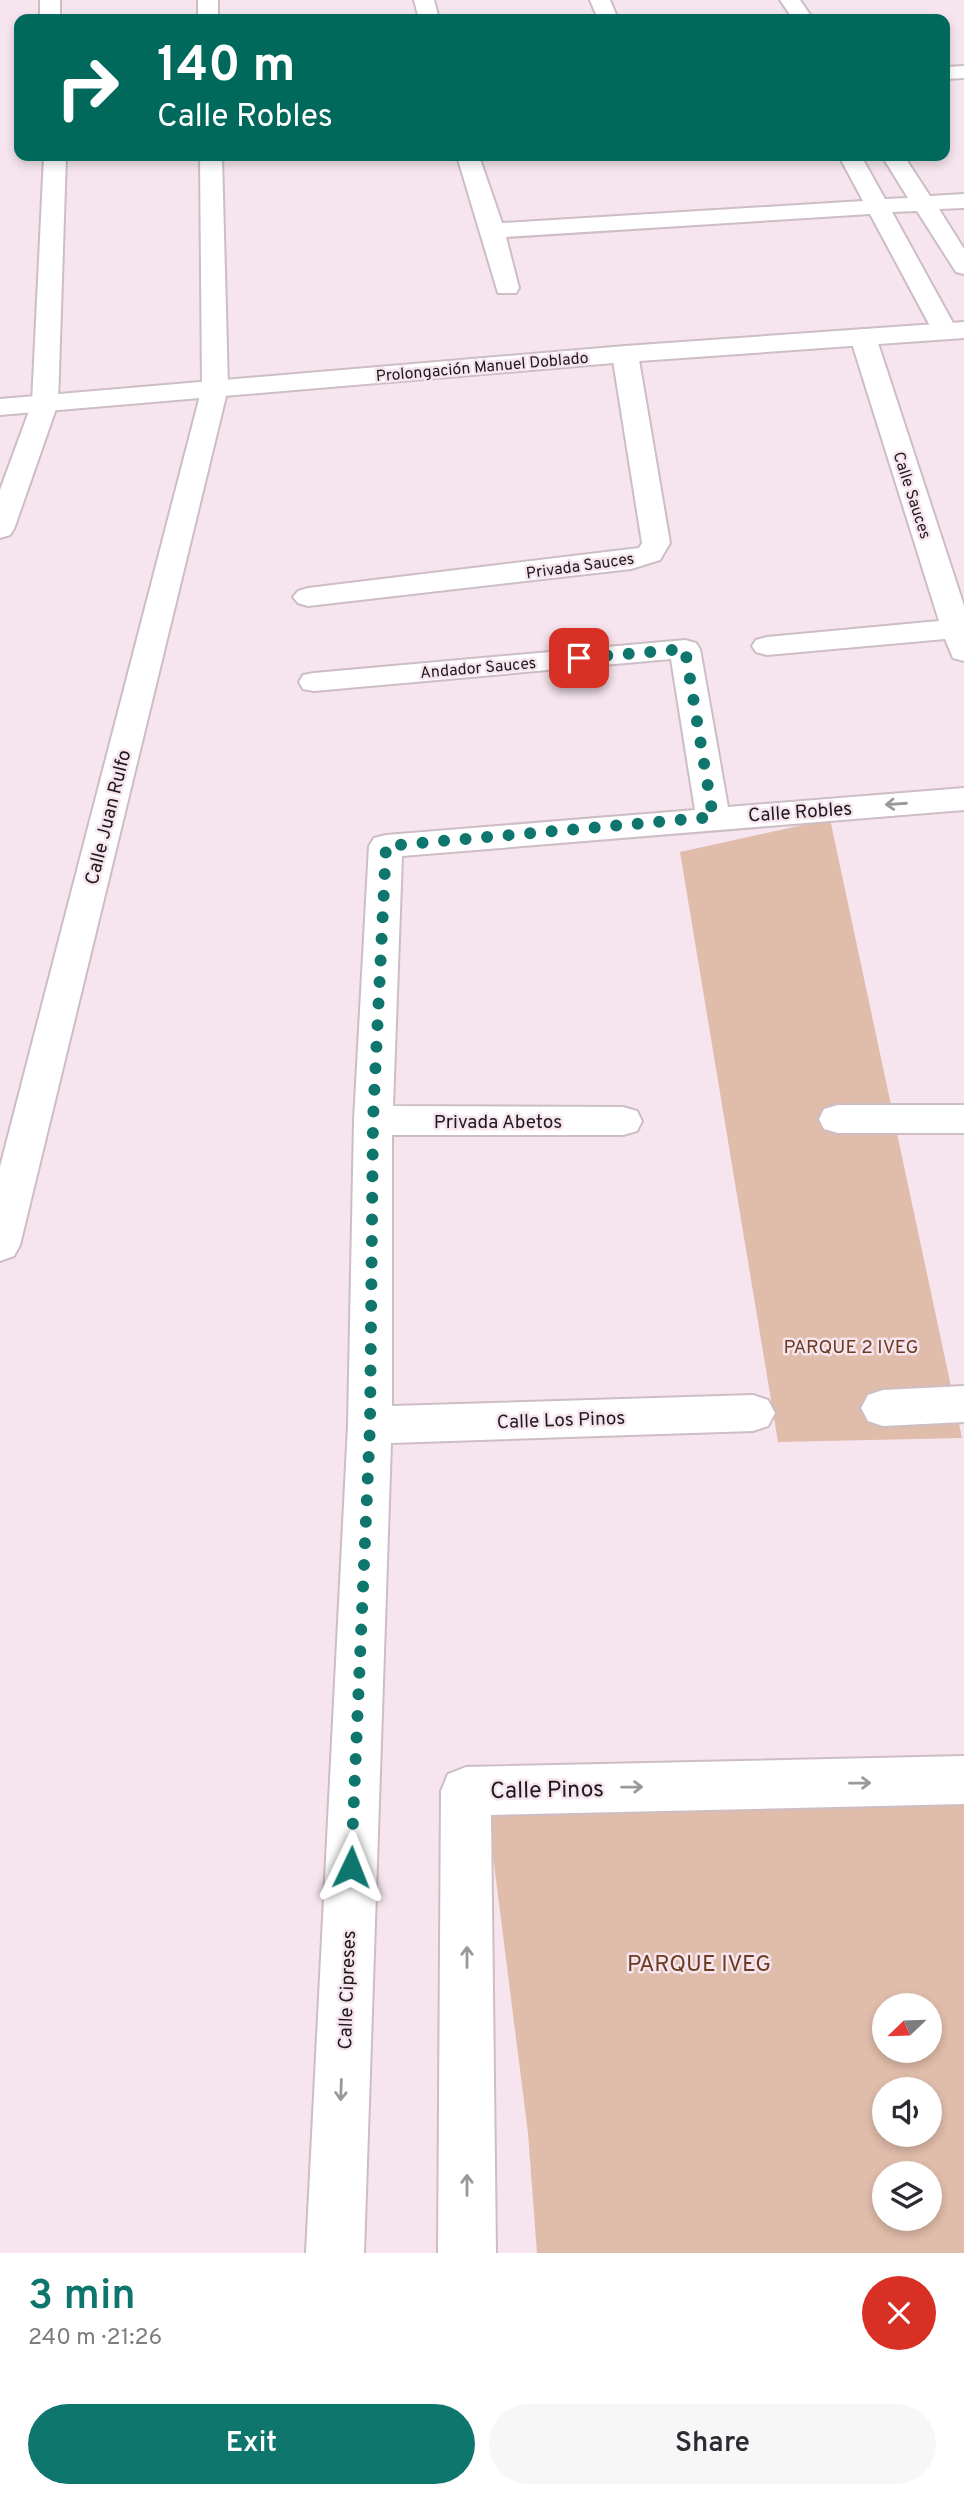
<!DOCTYPE html>
<meta charset="utf-8">
<style>
:root{--surface:#fff;--page:#f7f7f7;--text:#2b2b33;--muted:#7c7c81;--accent:#0f766e}
body{margin:0;font-family:Overpass,sans-serif;background:var(--page);color:var(--text);height:100vh;display:flex;flex-direction:column;font-size:26px;white-space:nowrap}
*{box-sizing:border-box;margin:0}
p{font-size:23px;color:var(--muted)}
.icon{flex:none;width:38px;height:38px;fill:none;stroke:currentColor;stroke-width:2;stroke-linecap:round;stroke-linejoin:round}
.map{position:relative;height:2253px;overflow:hidden}
.sheet{display:flex;flex-direction:column;background:var(--surface);flex:1}
.sheet>*{flex:none}
.banner{position:absolute;left:14px;top:14px;width:936px;height:147px;border-radius:14px;box-shadow:0 4px 10px #0003;background:#00695c;color:#fff;overflow:hidden}
.needle{width:46px;rotate:247deg}
.controls{position:absolute;left:872px;top:1993px;display:grid;gap:14px}
.controls a{display:grid;place-items:center;width:70px;height:70px;border-radius:50%;background:var(--surface);box-shadow:0 4px 10px #0003;font-size:35px}
.pin{position:absolute;display:grid;place-items:center;width:60px;height:60px;color:#fff;margin:-30px;border-radius:14px;box-shadow:0 4px 10px #0006}
.me{position:absolute;width:77px;margin:-38px;rotate:2deg;stroke-linejoin:round;filter:drop-shadow(0 0 5px #0008)}
.turn{display:flex;align-items:center;gap:24px;height:147px;padding:0 28px;font-size:32px}
.turn .icon{width:91px;height:91px;stroke-width:2.5}
.turn b{display:block;font-size:49px;line-height:60px}
.round{display:grid;place-items:center;flex:none;width:74px;height:74px;border-radius:37px;background:var(--page)}
.headline{display:flex;align-items:center;justify-content:space-between;height:119px;padding:0 28px}
h1{font-size:42px;font-weight:600;line-height:52px;color:var(--accent)}
.button{display:flex;gap:14px;margin-top:auto;padding:14px 28px}
.button a{flex:1;height:80px;border-radius:42px;background:var(--accent);color:#fff;font-size:28px;font-weight:600;line-height:80px;text-align:center}
.button a+a{background:var(--page);color:var(--text)}
.map>svg:first-child{display:block}
.green{fill:#e0bcaa;fill-rule:evenodd}
.lines{fill:none;stroke-linecap:round;stroke-linejoin:round}
.street-casing{stroke:#cdbdc5;stroke-width:4}
.secondary-casing{stroke:#cdbdc5;stroke-width:4}
.street{fill:#fff;fill-rule:evenodd}
.secondary{fill:#fff;fill-rule:evenodd}
.oneway{stroke:#9b9899}
.route{stroke:#0f766e;stroke-width:12;stroke-dasharray:0 21.6}
.labels{text-anchor:middle;stroke-width:5;stroke-linejoin:round;paint-order:stroke}
.far-street-label{font-size:16px;fill:#201a1d;stroke:#f6e5ee}
.street-label{font-size:19px;fill:#201a1d;stroke:#f6e5ee}
.park-label{font-size:19px;fill:#6c3b20;stroke:#f6e5ee}
.near-street-label{font-size:23px;fill:#201a1d;stroke:#f6e5ee}
.near-park-label{font-size:23px;fill:#6c3b20;stroke:#f6e5ee}
</style>
<div class="map">
<svg width="964" height="2253" viewBox="0 0 964 2253">
<rect width="100%" height="100%" fill="#f6e5ee"/>
<!-- green -->
<path class="green" d="M830,819L962,1438L778,1442L680,852Z
M964,1768V2253H537L528,2133L483,1777ZM884,2006H929V2051H884ZM884,2090H929V2135H884ZM884,2174H929V2219H884Z"/>
<g class="lines">
<defs>
<path id="street" d="M40,0H60V19H40Z
M198,0H218V19H198Z
M414,0H434L439,19H419Z
M590,0H610L618,19H598Z
M780,0H800L813,19H793Z
M964,66V78L945,79V67Z
M44,156H66L58,403L14,529L10,535L0,538V490L32,403Z
M200,156H222L228,388L20,1245L14,1256L0,1261V1167L202,388Z
M457,156H479L502,223L863,201L839,156H861L885,199L908,198L882,156H904L930,196L964,194V208L939,209L964,249V274L956,272L917,211L892,212L958,332L954,337H936L870,214L506,237L519,288L516,293H498Z
M863,329L872,332L876,337L964,606V661L953,658L945,639L767,655L756,652L752,646L756,640L767,637L939,621L850,337L854,332Z
M625,346L634,349L638,354L670,543L660,560L631,569L308,606L298,603L293,597L298,591L308,588L639,548L642,543L612,354L616,349Z
M685,640L696,643L700,649L728,807L964,788V810L402,856L393,1106L623,1107L637,1111L642,1121L637,1131L623,1135H392V1406L753,1395L768,1400L775,1413L768,1426L753,1431L391,1443L364,2253H306L348,1425L354,1120L369,846L374,838L386,835L695,810L671,659L314,691L303,689L299,682L303,675L314,673Z
M838,1105H964V1133H838L824,1129L819,1119L824,1109Z
M964,1386V1422L883,1426L868,1421L861,1408L868,1395L883,1390Z
M964,1756V1804L491,1815L496,2253H438L441,1791L448,1774L466,1767Z"/>
<path id="secondary" d="M964,322V338L625,362L0,415V399L625,346Z"/>
</defs>
<!-- street casing -->
<use href="#street" class="street-casing"/>
<!-- secondary casing -->
<use href="#secondary" class="secondary-casing"/>
<!-- street -->
<use href="#street" class="street"/>
<!-- secondary -->
<use href="#secondary" class="secondary"/>
</g>
<!-- one-way arrows -->
<defs><path id="oneway-shaft" d="M-6 0H5M1.5-3L5.5 0L1.5 3" fill="none" stroke-width="1.6" stroke-linecap="round" stroke-linejoin="round" transform="scale(1.75)"/></defs>
<g class="oneway">
<use href="#oneway-shaft" transform="translate(896 804) rotate(176)"/>
<use href="#oneway-shaft" transform="translate(860 1783) rotate(-1)"/>
<use href="#oneway-shaft" transform="translate(632 1787) rotate(-1)"/>
<use href="#oneway-shaft" transform="translate(467 1957) rotate(-90)"/>
<use href="#oneway-shaft" transform="translate(341 2090) rotate(92)"/>
<use href="#oneway-shaft" transform="translate(467 2185) rotate(-90)"/>
</g>
<g class="lines">
<!-- route -->
<path class="route" d="M351,1867L370,1425L373,1120L386,846L713,817L685,649L579,658"/>
</g>
<g class="labels">
<!-- far-street labels -->
<g class="far-street-label">
<text transform="translate(482 366) rotate(-5)" y="6">Prolongación Manuel Doblado</text>
<text transform="translate(913 495) rotate(72)" y="6">Calle Sauces</text>
<text transform="translate(580 565) rotate(-8)" y="6">Privada Sauces</text>
<text transform="translate(478 667) rotate(-5)" y="6">Andador Sauces</text>
</g>
<!-- street labels -->
<g class="street-label">
<text transform="translate(800 811) rotate(-4)" y="7">Calle Robles</text>
<text transform="translate(107 817) rotate(-76)" y="7">Calle Juan Rulfo</text>
<text x="498" y="1128">Privada Abetos</text>
<text transform="translate(561 1419) rotate(-2)" y="7">Calle Los Pinos</text>
<text transform="translate(346 1990) rotate(-88)" y="7">Calle Cipreses</text>
</g>
<!-- park labels -->
<g class="park-label">
<text x="851" y="1353">PARQUE 2 IVEG</text>
</g>
<!-- near-street labels -->
<g class="near-street-label">
<text transform="translate(547 1789) rotate(-1)" y="8">Calle Pinos</text>
</g>
<!-- near-park labels -->
<g class="near-park-label">
<text x="699" y="1971">PARQUE IVEG</text>
</g>
</g>
</svg>
<div class="controls">
<a><svg class="needle" viewBox="-14 -14 28 28"><path d="M0-13l5 13h-10z" fill="#e53935"/><path d="M0 13l5-13h-10z" fill="#7c7c81"/></svg></a>
<a><svg class="icon" aria-label="sound" viewBox="0 0 24 24"><path d="M4 9h4l5-4v14l-5-4H4zM17 9q2 3 0 6"/></svg></a>
<a><svg class="icon" aria-label="layers" viewBox="0 0 24 24"><path d="M12 4l9 5-9 5-9-5zM3 14l9 5 9-5"/></svg></a>
</div>
<div class="pin" style="left:579px;top:658px;background:#d93025"><svg class="icon" aria-label="arrive" viewBox="0 0 24 24"><path d="M6 21V4h12l-3 4 3 4H6"/></svg></div>
<svg class="me" style="left:351px;top:1867px" viewBox="-20 -20 40 40"><path d="M0-17L14 15 0 8-14 15z" fill="#0f766e" stroke="#fff" stroke-width="4"/></svg>
<div class="banner">
<div class="turn"><svg class="icon" aria-label="right" viewBox="0 0 24 24"><path d="M7 20v-9h11M14 6l5 5-5 5"/></svg><div><b>140 m</b>Calle Robles</div></div>
</div>
</div>
<section class="sheet">
<div class="headline"><div><h1>3 min</h1><p>240 m · 21:26</p></div><a class="round" style="background:#d93025;color:#fff"><svg class="icon" aria-label="close" viewBox="0 0 24 24"><path d="M6 6l12 12M18 6L6 18"/></svg></a></div>
<div class="button"><a>Exit</a><a>Share</a></div>
</section>
